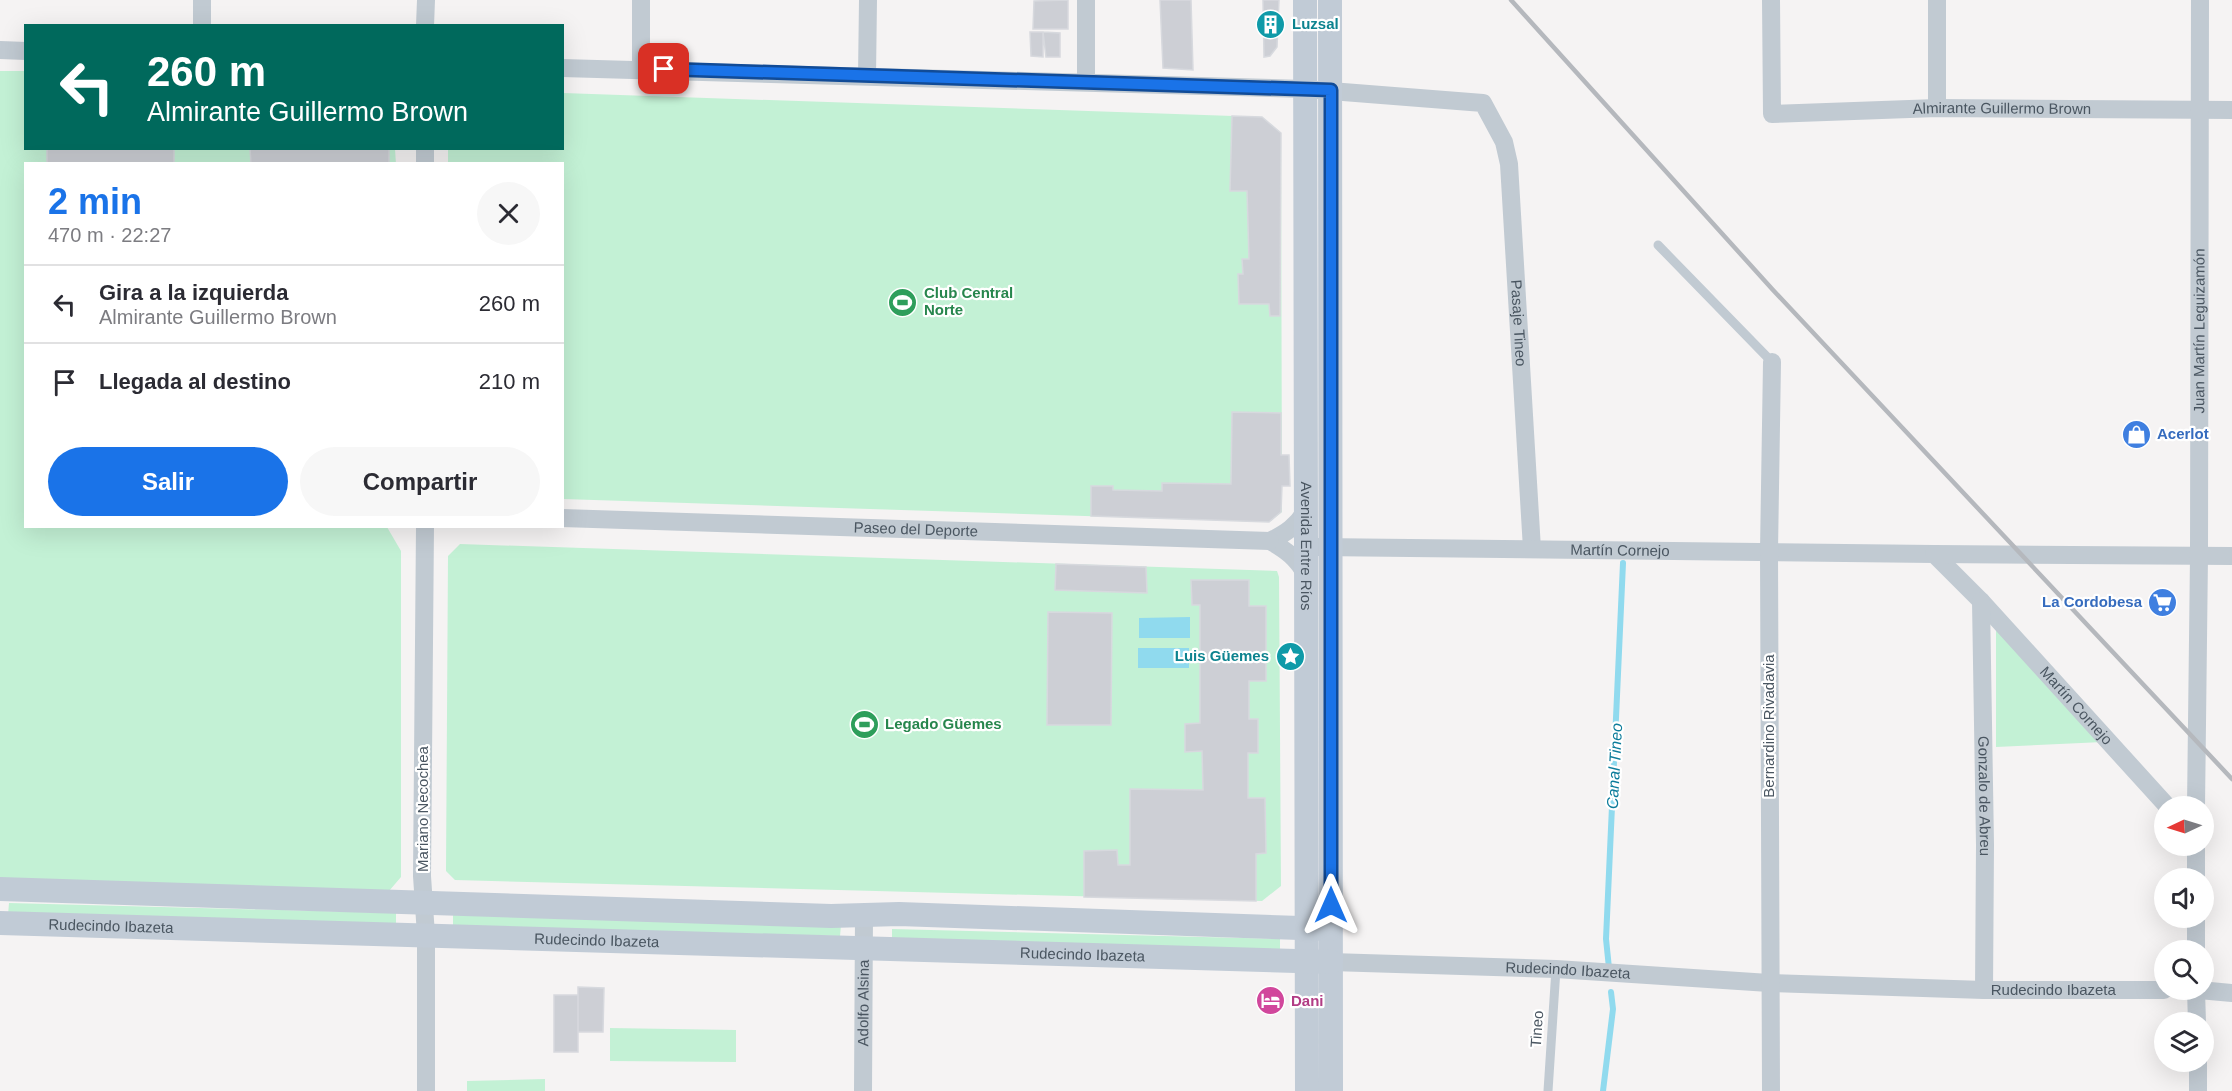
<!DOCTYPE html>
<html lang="es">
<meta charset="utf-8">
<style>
:root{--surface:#fff;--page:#f7f7f7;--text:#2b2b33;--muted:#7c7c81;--line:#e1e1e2;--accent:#1a73e8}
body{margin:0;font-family:Arial,sans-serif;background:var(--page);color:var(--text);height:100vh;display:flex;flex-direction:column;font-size:22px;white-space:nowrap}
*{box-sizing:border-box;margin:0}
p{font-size:20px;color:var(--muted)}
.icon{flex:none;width:33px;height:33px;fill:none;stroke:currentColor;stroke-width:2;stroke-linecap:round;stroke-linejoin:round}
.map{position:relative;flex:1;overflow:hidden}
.details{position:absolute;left:24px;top:162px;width:540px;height:366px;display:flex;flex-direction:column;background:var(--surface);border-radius:0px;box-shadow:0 6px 24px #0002}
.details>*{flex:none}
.top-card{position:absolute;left:24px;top:24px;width:540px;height:126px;border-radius:0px;box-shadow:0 6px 24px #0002;background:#00695c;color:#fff;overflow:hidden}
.needle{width:39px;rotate:266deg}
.fabs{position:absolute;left:2154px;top:796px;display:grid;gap:12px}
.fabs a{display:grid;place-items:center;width:60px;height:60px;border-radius:50%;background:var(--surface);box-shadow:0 6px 24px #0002;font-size:30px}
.pin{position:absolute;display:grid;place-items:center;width:51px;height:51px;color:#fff;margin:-26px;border-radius:12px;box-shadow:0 3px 9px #0006}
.me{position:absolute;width:66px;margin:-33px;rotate:0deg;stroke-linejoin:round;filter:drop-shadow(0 0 4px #0008)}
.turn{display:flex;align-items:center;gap:21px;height:126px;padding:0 24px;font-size:27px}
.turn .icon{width:78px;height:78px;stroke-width:2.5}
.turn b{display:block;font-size:42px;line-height:51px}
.round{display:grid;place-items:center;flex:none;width:63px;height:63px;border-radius:32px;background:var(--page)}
.headline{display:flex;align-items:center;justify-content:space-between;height:102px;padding:0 24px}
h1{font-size:36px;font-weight:700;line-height:45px;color:var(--accent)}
.cta{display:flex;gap:12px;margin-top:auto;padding:12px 24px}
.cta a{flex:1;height:69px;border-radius:36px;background:var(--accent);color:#fff;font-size:24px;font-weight:700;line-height:69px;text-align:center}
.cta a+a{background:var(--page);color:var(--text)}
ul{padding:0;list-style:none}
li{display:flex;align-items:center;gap:18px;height:78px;padding:0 24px;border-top:2px solid var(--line)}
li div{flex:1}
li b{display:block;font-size:22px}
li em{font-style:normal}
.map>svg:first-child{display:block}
.green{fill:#c3f1d5}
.water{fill:#90daee}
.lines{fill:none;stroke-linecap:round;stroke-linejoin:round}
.stream{stroke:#90daee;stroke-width:6}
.building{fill:#cdcfd5;stroke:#d7d9de;stroke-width:1.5}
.lane{stroke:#c1cad2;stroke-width:9}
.street{stroke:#c1cad2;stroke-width:18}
.secondary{stroke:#c1cbd6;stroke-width:24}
.rail{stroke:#b5b8bd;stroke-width:4.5}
.route-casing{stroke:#114b97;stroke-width:15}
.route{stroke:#1a73e8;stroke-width:10}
.labels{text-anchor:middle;stroke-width:4.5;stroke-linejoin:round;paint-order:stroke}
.culture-label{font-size:15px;font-weight:bold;fill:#0d838f;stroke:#fff;text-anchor:start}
.street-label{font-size:15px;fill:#4a5661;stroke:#fff}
.leisure-label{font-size:15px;font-weight:bold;fill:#27864d;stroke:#fff;text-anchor:start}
.shop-label{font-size:15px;font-weight:bold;fill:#366cbe;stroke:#fff;text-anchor:start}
.hotel-label{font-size:15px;font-weight:bold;fill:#b23c85;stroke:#fff;text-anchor:start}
.water-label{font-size:16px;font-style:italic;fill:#0c7c9b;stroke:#fff}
</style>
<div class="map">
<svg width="2232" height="1091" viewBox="0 0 2232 1091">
<rect width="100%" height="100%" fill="#f5f3f3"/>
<!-- green -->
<path class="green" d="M0,71H25L26,148L395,149L396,164H26V526L387,527L401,551V877L389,891L0,882Z
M563,93L1262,117L1281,133L1282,512L1269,522L563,499L562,164H448V149L562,148Z
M460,544L1277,571L1279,577L1281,886L1262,901L455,880L446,871L448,556Z
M1996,620L2103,742L1996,747Z
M9,903L396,913V925L8,915Z
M453,915L841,925L840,936L453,926Z
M892,929L1280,939V950L892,940Z
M610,1028L736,1030V1062L610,1061Z
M545,1079V1091H467V1081Z"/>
<!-- water -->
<path class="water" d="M1190,617V638H1139V618Z
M1138,648H1189V668H1138Z"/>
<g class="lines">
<!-- stream -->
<path class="stream" d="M1609,968L1606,939L1623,563
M1603,1091L1613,1009L1611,992"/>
</g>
<!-- building -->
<path class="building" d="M1068,0V29H1033L1034,1Z
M1160,0H1191L1193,70L1163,68Z
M1263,0H1279L1277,47L1270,56L1264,57Z
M1030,32H1043V57L1031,56Z
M1043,32L1060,33V57H1046Z
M1232,116L1262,117L1281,133L1280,316H1270L1269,304H1239L1238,274H1243L1242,259H1249L1247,191H1230Z
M47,148H174V164H47Z
M250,148H389V164H251Z
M1232,412L1281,413V455H1289L1290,486H1282L1281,512L1269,522L1091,516V486H1113V490L1162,491V483L1231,484Z
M1056,564L1146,567L1147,593L1055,590Z
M1191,580H1249V606H1266V681H1249V719H1258V753H1248V798H1265L1266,853L1256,854V901L1084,897V851L1117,850L1118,865H1130V789L1203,790L1202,751L1185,752V724L1200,723V605H1192Z
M1048,612L1112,613L1111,725H1047Z
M578,987L604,988L603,1032H578Z
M554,995H578V1052H554Z"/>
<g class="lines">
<!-- lane -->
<path class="lane" d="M1658,245L1772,362
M1548,1091L1556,969"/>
<!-- street -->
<g class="street">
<path d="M641,0V69"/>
<path id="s1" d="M1771,0L1772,114L1937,108L2232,110"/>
<path d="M202,26V0"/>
<path d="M425,26L426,0"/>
<path d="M0,50L26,51"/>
<path id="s2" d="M562,68L1305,89L1483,103L1504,142L1509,164L1532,549"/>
<path d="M867,76L868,0"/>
<path d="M1086,82V0"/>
<path d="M1937,108V0"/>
<path d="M425,148V164"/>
<path d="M1306,510C1297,526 1286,533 1270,541C1286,550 1297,558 1306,575"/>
<path id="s3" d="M562,518L1270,541"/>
<path d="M425,526L422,876L426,935V1091"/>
<path id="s4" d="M1317,547L1934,554L1981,601L2168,807"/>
<path d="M1934,554L2232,556"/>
<path id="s5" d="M1981,601L1985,845L1984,990"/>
<path id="s6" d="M2196,807L2199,556L2200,0"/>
<path d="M2196,846V879"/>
<path d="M2196,918V951"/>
<path id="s7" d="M1331,962L1556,969L1769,983L1984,990H2164"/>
<path d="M2196,990L2197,1023"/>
<path d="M2199,990L2232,993"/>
<path d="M2198,1062V1091"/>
<path id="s8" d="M863,1091L864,914"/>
<path d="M1771,1091L1769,551L1772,362"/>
</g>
<!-- secondary -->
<g class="secondary">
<path id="s9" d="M1305,0L1307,1091"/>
<path d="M1330,0L1331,1091"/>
<path d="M0,889L831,916L899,914L1330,929"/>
<path id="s10" d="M0,923L1331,962"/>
</g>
<!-- rail -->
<path class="rail" d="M1511,0L1773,290L2232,779"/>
</g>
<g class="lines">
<defs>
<path id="route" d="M664,69L1331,90V905"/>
</defs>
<!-- route casing -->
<use href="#route" class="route-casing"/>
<!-- route -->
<use href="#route" class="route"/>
</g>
<!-- icons -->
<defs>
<symbol id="building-disc" viewBox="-11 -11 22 22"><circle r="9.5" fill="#0f9aa8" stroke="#fff"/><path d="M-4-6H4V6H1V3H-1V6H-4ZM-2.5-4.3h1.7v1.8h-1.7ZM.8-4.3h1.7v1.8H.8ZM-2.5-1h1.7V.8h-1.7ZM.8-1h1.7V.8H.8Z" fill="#fff"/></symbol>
<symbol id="stadium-disc" viewBox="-11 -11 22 22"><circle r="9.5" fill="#2e9e5b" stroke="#fff"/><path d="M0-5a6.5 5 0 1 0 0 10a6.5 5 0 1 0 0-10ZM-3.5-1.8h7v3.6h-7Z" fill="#fff"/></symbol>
<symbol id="shop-disc" viewBox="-11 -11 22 22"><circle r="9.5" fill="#3f7fe0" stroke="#fff"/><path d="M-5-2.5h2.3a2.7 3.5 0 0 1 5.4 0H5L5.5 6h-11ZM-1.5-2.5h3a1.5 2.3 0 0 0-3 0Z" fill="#fff"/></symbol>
<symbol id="supermarket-disc" viewBox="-11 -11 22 22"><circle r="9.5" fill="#3f7fe0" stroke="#fff"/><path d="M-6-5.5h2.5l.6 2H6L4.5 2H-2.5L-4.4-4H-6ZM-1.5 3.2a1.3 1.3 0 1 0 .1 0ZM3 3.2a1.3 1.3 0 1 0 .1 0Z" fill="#fff"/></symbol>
<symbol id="sight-disc" viewBox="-11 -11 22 22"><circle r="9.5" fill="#0f9aa8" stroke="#fff"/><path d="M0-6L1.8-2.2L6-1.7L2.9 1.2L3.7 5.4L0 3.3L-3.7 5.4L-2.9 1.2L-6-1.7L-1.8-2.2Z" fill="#fff"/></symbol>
<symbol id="hotel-disc" viewBox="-11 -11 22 22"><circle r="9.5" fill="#d1479c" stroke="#fff"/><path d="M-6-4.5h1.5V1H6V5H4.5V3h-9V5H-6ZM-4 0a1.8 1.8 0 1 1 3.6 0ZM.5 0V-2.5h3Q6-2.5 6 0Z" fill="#fff"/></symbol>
</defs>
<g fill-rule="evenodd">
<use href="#building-disc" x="1254" y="8" width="33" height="33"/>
<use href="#stadium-disc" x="886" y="286" width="33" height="33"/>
<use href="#shop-disc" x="2120" y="418" width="33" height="33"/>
<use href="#supermarket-disc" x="2146" y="586" width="33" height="33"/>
<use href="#sight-disc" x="1274" y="640" width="33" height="33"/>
<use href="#stadium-disc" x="848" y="708" width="33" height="33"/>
<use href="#hotel-disc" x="1254" y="984" width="33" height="33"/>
</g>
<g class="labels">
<!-- culture labels -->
<g class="culture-label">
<text x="1292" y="29">Luzsal</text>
<text x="1269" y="661" text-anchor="end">Luis Güemes</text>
</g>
<!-- street labels -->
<g class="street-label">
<text dy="5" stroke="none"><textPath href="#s1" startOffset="344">Almirante Guillermo Brown</textPath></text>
<text dy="5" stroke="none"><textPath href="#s2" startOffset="1148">Pasaje Tineo</textPath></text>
<text dy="5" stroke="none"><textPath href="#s6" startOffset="476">Juan Martín Leguizamón</textPath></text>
<text dy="5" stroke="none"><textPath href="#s3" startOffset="354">Paseo del Deporte</textPath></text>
<text dy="5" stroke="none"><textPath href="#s9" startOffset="546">Avenida Entre Ríos</textPath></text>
<text dy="5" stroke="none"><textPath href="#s4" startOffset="303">Martín Cornejo</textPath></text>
<text dy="5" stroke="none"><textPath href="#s4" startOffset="825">Martín Cornejo</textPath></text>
<text transform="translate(1769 726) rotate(-90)" y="5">Bernardino Rivadavia</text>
<text dy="5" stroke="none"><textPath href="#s5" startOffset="195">Gonzalo de Abreu</textPath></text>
<text transform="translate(423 809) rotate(-90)" y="5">Mariano Necochea</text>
<text dy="5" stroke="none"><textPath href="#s10" startOffset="111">Rudecindo Ibazeta</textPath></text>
<text dy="5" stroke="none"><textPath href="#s10" startOffset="597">Rudecindo Ibazeta</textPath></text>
<text dy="5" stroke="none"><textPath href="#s10" startOffset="1083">Rudecindo Ibazeta</textPath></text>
<text dy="5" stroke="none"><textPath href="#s7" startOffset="237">Rudecindo Ibazeta</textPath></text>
<text dy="5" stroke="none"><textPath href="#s7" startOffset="723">Rudecindo Ibazeta</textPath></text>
<text dy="5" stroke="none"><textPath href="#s8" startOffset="88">Adolfo Alsina</textPath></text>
<text transform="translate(1537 1029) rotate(-86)" y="5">Tineo</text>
</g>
<!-- leisure labels -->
<g class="leisure-label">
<text x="924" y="298">Club Central<tspan x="924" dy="17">Norte</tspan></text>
<text x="885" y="729">Legado Güemes</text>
</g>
<!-- shop labels -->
<g class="shop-label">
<text x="2157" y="439">Acerlot</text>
<text x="2142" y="607" text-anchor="end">La Cordobesa</text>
</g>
<!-- hotel labels -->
<g class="hotel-label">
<text x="1291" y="1006">Dani</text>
</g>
<!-- water labels -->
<g class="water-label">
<text transform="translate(1614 766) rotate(-87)" y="6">Canal Tineo</text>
</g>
</g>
</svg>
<div class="fabs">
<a><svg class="needle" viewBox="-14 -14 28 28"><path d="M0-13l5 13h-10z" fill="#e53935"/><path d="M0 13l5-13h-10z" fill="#7c7c81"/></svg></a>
<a><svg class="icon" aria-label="sound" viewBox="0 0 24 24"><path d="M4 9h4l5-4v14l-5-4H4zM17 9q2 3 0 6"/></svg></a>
<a><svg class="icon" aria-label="search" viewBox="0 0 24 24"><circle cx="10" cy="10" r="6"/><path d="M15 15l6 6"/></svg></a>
<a><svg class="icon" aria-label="layers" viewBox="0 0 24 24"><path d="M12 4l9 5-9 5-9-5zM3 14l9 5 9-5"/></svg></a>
</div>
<div class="pin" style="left:664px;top:69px;background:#d93025"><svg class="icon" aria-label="arrive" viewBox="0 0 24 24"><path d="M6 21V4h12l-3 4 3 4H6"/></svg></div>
<svg class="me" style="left:1331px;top:905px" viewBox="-20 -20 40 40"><path d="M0-17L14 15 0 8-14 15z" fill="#1a73e8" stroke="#fff" stroke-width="4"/></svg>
<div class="top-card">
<div class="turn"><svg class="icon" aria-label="left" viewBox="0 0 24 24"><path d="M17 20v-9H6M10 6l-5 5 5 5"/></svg><div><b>260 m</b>Almirante Guillermo Brown</div></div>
</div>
<section class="details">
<div class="headline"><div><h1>2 min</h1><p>470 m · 22:27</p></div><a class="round"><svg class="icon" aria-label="close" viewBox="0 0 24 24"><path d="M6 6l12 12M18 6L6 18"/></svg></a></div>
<ul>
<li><svg class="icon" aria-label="left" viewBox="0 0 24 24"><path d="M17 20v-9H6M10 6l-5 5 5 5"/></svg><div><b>Gira a la izquierda</b><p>Almirante Guillermo Brown</p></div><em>260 m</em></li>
<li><svg class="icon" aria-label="arrive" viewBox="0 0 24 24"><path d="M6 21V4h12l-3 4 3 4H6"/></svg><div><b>Llegada al destino</b></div><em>210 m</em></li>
</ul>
<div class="cta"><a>Salir</a><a>Compartir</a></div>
</section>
</div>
